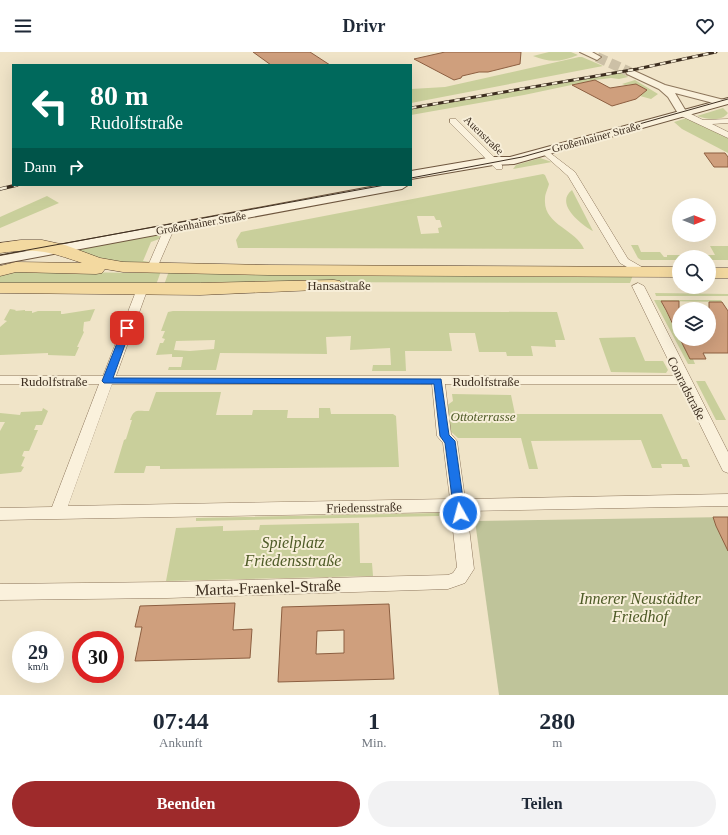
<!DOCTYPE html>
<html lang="de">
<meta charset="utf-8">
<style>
:root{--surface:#fff;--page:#f2f2f3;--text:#1f2937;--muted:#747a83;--accent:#9e2a2b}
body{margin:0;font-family:"Times New Roman",serif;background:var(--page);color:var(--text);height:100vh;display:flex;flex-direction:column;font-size:15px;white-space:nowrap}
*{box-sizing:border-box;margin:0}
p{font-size:13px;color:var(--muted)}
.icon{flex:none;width:22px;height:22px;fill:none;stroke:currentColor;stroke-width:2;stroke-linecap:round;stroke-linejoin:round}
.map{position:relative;height:643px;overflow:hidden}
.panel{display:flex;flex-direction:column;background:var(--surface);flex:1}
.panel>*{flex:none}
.guide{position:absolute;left:12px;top:12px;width:400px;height:122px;border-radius:0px;box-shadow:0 4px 16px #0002;background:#00695c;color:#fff;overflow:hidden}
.needle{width:26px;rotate:90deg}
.fabs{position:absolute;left:672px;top:146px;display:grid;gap:8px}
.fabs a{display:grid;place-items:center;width:44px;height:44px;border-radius:50%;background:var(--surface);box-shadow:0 4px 16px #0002;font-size:20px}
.speed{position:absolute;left:12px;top:579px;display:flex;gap:8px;font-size:20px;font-weight:700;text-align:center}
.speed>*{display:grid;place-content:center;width:52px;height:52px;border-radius:50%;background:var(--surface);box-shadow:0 4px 16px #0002;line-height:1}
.speed small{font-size:10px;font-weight:400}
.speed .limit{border:6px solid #d22;background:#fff;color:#111}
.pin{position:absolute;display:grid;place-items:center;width:34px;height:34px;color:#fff;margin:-17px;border-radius:8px;box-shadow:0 2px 6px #0006}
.me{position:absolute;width:44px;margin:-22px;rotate:353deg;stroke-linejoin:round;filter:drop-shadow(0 0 3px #0008)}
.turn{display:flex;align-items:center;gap:14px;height:84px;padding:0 12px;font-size:18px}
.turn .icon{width:52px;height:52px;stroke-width:2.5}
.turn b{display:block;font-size:28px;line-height:34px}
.then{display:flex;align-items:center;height:38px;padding:0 12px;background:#0003;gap:8px;font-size:15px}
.eta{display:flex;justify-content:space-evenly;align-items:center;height:68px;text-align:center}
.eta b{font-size:24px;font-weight:700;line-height:28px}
.action{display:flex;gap:8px;margin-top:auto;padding:8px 12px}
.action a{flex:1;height:46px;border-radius:24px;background:var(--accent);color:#fff;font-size:16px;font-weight:700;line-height:46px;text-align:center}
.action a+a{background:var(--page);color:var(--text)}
header{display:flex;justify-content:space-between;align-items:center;height:52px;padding:0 12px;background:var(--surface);font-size:18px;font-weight:700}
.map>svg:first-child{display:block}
.green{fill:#c9cf9b;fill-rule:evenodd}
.cemetery{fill:#bfc49a}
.building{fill:#cf9f7d;stroke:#8d5f41;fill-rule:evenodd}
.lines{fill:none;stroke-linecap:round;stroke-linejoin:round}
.tertiary-tunnel{stroke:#ccc0a6;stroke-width:10;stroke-dasharray:10 4.5;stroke-linecap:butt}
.minor-casing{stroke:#8d765c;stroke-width:1}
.tertiary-casing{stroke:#8d765c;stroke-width:2}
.secondary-casing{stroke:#6f573f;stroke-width:2}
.primary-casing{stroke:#5b4430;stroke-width:1}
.minor{fill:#faf1dc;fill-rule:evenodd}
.tertiary{fill:#faf1dc;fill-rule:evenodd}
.secondary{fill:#faf1dc;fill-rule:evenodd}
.primary{fill:#f3d9a0;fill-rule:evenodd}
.tram{stroke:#3d2e20;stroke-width:1}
.rail-far1-casing{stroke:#3d2e20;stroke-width:3}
.rail-casing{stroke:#3d2e20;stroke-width:3.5}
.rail-far1{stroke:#f7eed8;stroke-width:2;stroke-dasharray:5.5;stroke-linecap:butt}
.rail{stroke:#f7eed8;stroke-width:2.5;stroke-dasharray:7;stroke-linecap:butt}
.route{fill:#1a73e8;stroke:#114b97}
.labels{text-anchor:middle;stroke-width:4;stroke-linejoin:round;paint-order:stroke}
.far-street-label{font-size:11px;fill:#3d2e20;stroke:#f7eed8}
.street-label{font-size:13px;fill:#3d2e20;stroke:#f7eed8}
.park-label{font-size:13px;font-style:italic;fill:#4d5a26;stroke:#f7eed8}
.near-park-label{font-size:16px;font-style:italic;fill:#4d5a26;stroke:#f7eed8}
.near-street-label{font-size:16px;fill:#3d2e20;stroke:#f7eed8}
</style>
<header><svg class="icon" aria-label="menu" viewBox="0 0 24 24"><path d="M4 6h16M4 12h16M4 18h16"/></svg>Drivr<svg class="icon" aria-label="heart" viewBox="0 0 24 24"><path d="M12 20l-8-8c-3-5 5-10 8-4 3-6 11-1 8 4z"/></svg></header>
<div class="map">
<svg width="728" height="643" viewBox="0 0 728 643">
<rect width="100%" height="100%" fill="#f0e4c8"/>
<!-- green -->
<path class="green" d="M549,0H571L578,3C561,10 550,11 533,4Z
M579,5H582L603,14L411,51V37L445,35Z
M621,21L628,25L619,27L611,26L595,28L524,43L411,63V57Z
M635,28L658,42L651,47L640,44L647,38L636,32L625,33L622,32Z
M723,56L728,61C722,70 705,67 697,64Z
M687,66L728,86V101L682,77L674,70Z
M540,106L552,110L513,117L516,113Z
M543,122L545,123L549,132C548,137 545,141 545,147C543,173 576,177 584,197L238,196L236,188L241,180ZM417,164H434L436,168H440L442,175L438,176L439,181L421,182Z
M572,138L593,179C582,173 554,152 572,138Z
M47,144L59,151L0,176V165Z
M161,182L159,187L151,190L143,209L150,210L149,212L111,210L75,198L77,196Z
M631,193H638L641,200H660L664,205H667V203H715L710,194H728V208H709V205H679V208H641L638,206Z
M8,219L137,221L161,219L156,233L0,232V223Z
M169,219L633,223L630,231L285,230L164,233Z
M655,241L728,242V244H656Z
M654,248H721L722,250L661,249L690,307H693L695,312H688Z
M10,257L16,258L15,259L25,258V259H32V261L38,259H61V262H63L95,257L90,269L84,270L83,279L84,280L77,295H79L75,304L48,303V301L0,303V275L7,269L4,268Z
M173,259L557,260L565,288H555L556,295L531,294L533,304H507L506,300H479L475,281H449L452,299H405L406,319H372L373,313H391L390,296L350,298L351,284L326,285L327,302L220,301L216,318H168L169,315H181L183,305H172V302L156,303L160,291H163L165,287L162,286L165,279H161L168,260ZM215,288L214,297L190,299L174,298L176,289Z
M635,285L645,309H663L668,318L666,321L611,320L599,286Z
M696,329H705L726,368H716Z
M156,340H221L216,363H252L253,358H288L287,366H319V356H330L331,362H393L396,364L399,415L160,417V414H146L144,421H114L124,388L126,387L132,368H130C134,356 138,359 149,359Z
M452,342L511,343L515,362H662L682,407H687L690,415H683L682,412H661L662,416H652L641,388L531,389L538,417H529L521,386H458L449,378L446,354L453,349Z
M43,356L48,359L42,373H36L34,378H38L29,399H24L22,404L25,405L21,414L24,415L21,420L0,422V379L5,370H0V361L20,363L21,360L42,359Z
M439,461V464L196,469V466Z
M359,471L360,511H372L373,524L166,529L176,476L223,474V479L259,478L260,473Z"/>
<!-- cemetery -->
<path class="cemetery" d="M728,465V643H499L475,469Z"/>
<!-- building -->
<path class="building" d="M253,0H310L330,13H271Z
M445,0H521L520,12L488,20H479L462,24L461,26L454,28L414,7Z
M595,28L610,36L636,32L647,38L636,47L612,54L572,33Z
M704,101H725L728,105V115H714Z
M661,249H679V285L666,258Z
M709,250H722L728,259V301H703L706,307H690L680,287H709Z
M713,465H728V499L716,474Z
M235,551L233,578L252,577L250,606L135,609L142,575H135L140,554Z
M389,552L394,627L278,630L282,555ZM344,578V601L316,602L317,579Z"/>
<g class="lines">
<!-- tertiary-tunnel -->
<path class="tertiary-tunnel" d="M597,5L630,20"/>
<defs>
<path id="minor" d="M679,59H685L703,68L728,67V71L712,72L728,80V86L679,63Z
M450,67H456L502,113V117H496L450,71Z
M545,97L575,120L628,207L647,218L649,220L647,222H639L620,211L568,124L541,100Z
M169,174L174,177L157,216L156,218H148L147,216L164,177Z
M638,231L644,234L728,400V421L723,419L721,415L680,332H445L451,382L457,389L465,447L728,442V454L467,459L474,517L465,531L448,537L167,546L0,548V532L167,530L448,523L453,521L457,515L451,460L0,468V456L52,455L99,332H0V324H103L138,234L142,233L148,236L116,324H676L632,234ZM112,332H432L437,384L443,391L450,447L68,454Z"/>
<path id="tertiary" d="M580,0H592L601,5L597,8Z
M630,17L665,33L724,48L726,50L721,53L675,41L687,61L685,63H679L668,45L659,37L627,22L626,20Z"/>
<path id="secondary" d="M728,46V52L514,112L493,113L411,127V119L493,105H510Z
M381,133H408L402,137L0,212V204Z"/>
<path id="primary" d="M21,188H42L65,193L100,206L123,210L269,213L679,215V225L269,223L123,220L105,217L102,221L96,222L16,220L0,224V214L16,210L82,211C47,199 37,196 0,201V191Z
M709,216H728V226H709Z
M334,228L340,229L343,233L340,237L200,243L0,241V231H200Z"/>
</defs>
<!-- minor casing -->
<use href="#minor" class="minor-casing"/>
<!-- tertiary casing -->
<use href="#tertiary" class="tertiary-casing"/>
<!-- secondary casing -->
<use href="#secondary" class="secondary-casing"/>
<!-- primary casing -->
<use href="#primary" class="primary-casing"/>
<!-- minor -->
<use href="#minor" class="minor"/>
<!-- tertiary -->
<use href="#tertiary" class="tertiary"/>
<!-- secondary -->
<use href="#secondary" class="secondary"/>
<!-- primary -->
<use href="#primary" class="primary"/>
<!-- tram -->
<path class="tram" d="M411,126L522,105L728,47
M0,203L385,133"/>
<defs>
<path id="rail-far1" d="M411,56L637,17L716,0"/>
<path id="rail" d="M0,137L17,133"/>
</defs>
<!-- rail-far1 casing -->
<use href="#rail-far1" class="rail-far1-casing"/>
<!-- rail casing -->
<use href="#rail" class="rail-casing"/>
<!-- rail-far1 -->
<use href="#rail-far1" class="rail-far1"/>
<!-- rail -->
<use href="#rail" class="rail"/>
</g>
<!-- route -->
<path class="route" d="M127,273L131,276L113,326L441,327L449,383L455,389L465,461L464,464H456L454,461L445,391L440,384L434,332L104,331L102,329L123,276Z"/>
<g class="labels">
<!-- far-street labels -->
<g class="far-street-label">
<text transform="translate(484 83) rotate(44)" y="4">Auenstraße</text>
<text transform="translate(596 85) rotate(-15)" y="4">Großenhainer Straße</text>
<text transform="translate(201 171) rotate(-10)" y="4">Großenhainer Straße</text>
</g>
<!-- street labels -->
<g class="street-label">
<text x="339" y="238">Hansastraße</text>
<text x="54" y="334">Rudolfstraße</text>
<text x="486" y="334">Rudolfstraße</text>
<text transform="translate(687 336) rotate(63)" y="5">Conradstraße</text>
<text transform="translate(364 455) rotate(-1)" y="5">Friedensstraße</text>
</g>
<!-- park labels -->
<g class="park-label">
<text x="483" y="369">Ottoterrasse</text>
</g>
<!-- near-park labels -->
<g class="near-park-label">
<text x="293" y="496">Spielplatz<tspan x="293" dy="18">Friedensstraße</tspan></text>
<text x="640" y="552">Innerer Neustädter<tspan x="640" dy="18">Friedhof</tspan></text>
</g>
<!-- near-street labels -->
<g class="near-street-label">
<text transform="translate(268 535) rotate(-2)" y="6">Marta-Fraenkel-Straße</text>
</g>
</g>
</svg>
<div class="fabs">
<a><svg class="needle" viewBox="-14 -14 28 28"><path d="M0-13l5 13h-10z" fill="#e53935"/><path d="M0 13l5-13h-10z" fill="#747a83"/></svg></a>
<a><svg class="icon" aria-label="search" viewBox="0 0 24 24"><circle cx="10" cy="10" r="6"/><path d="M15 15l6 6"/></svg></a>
<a><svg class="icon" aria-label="layers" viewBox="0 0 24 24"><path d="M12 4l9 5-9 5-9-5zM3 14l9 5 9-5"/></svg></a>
</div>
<div class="speed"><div>29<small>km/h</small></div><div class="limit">30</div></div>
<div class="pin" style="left:127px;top:276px;background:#d93025"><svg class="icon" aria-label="arrive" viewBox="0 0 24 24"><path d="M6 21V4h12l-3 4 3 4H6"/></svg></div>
<svg class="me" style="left:460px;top:461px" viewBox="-20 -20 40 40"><circle r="17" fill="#1a73e8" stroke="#fff" stroke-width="3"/><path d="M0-11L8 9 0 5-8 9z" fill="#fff"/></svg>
<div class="guide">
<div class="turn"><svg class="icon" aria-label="left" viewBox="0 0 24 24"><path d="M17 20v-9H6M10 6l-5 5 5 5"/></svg><div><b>80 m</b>Rudolfstraße</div></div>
<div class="then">Dann<svg class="icon" aria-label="right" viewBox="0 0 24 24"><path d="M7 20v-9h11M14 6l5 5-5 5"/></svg></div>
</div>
</div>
<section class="panel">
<div class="eta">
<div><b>07:44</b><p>Ankunft</p></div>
<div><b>1</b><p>Min.</p></div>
<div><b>280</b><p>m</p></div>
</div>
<div class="action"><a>Beenden</a><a>Teilen</a></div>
</section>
